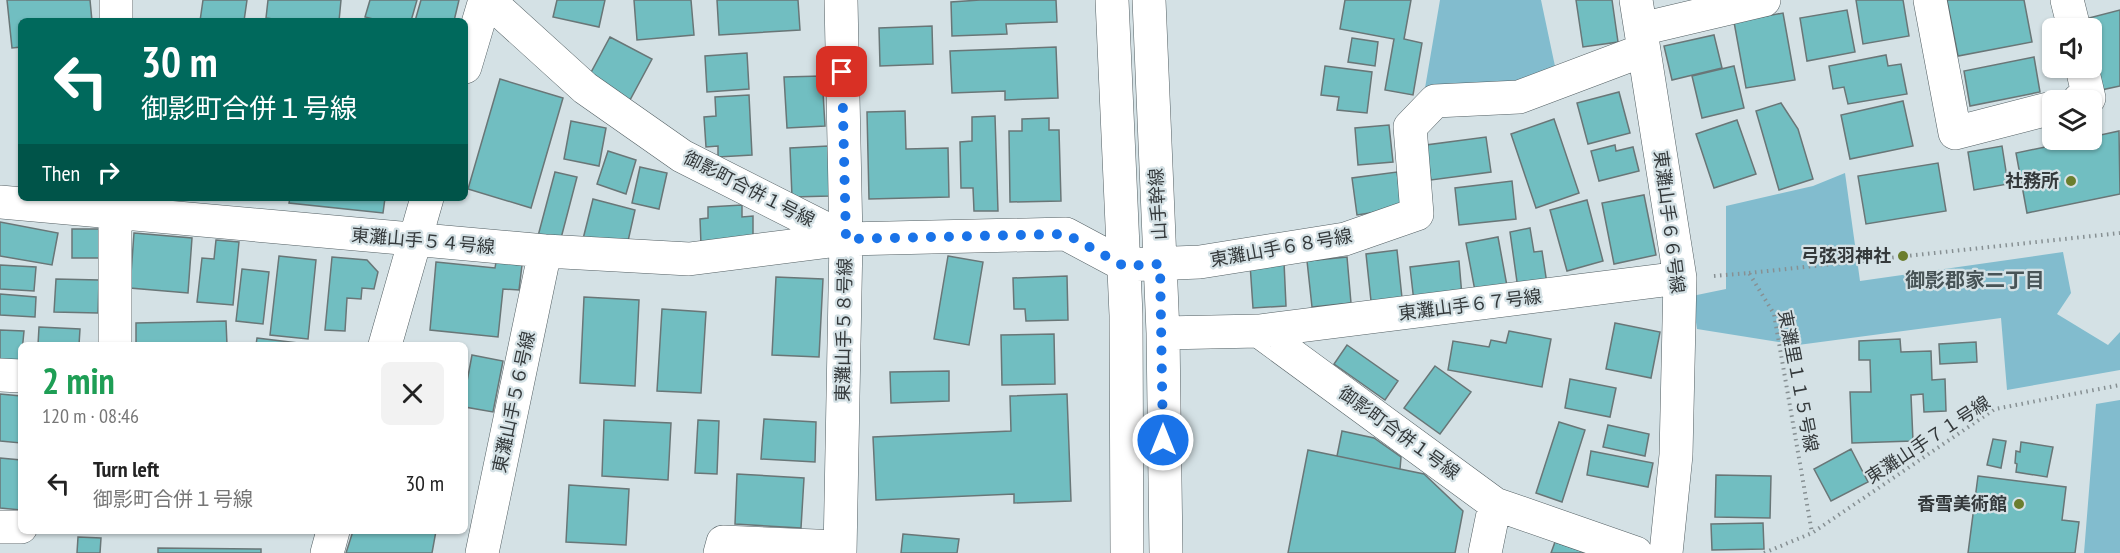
<!DOCTYPE html>
<meta charset="utf-8">
<style>
:root{--surface:#fff;--page:#f2f2f2;--text:#222;--muted:#767676}
body{margin:0;font-family:"PT Sans Narrow","Noto Sans JP",sans-serif;background:var(--page);color:var(--text);height:100vh;display:flex;flex-direction:column;font-size:22px;white-space:nowrap}
*{box-sizing:border-box;margin:0}
p{font-size:20px;color:var(--muted)}
.icon{flex:none;width:33px;height:33px;fill:none;stroke:currentColor;stroke-width:2;stroke-linecap:round;stroke-linejoin:round}
.map{position:relative;flex:1;overflow:hidden}
.sheet{position:absolute;left:18px;top:342px;width:450px;height:192px;display:flex;flex-direction:column;background:var(--surface);border-radius:9px;box-shadow:0 2px 4px #0004}
.sheet>*{flex:none}
.banner{position:absolute;left:18px;top:18px;width:450px;height:183px;border-radius:9px;box-shadow:0 2px 4px #0004;background:#00695c;color:#fff;overflow:hidden}
.tools{position:absolute;left:2042px;top:18px;display:grid;gap:12px}
.tools a{display:grid;place-items:center;width:60px;height:60px;border-radius:9px;background:var(--surface);box-shadow:0 2px 4px #0004;font-size:30px}
.pin{position:absolute;display:grid;place-items:center;width:51px;height:51px;color:#fff;margin:-26px;border-radius:12px;box-shadow:0 3px 9px #0006}
.me{position:absolute;width:66px;margin:-33px;rotate:0deg;stroke-linejoin:round;filter:drop-shadow(0 0 4px #0008)}
.turn{display:flex;align-items:center;gap:21px;height:126px;padding:0 24px;font-size:27px}
.turn .icon{width:78px;height:78px;stroke-width:2.5}
.turn b{display:block;font-size:42px;line-height:51px}
.then{display:flex;align-items:center;height:57px;padding:0 24px;background:#0003;gap:12px;font-size:22px}
.round{display:grid;place-items:center;flex:none;width:63px;height:63px;border-radius:9px;background:var(--page)}
.head{display:flex;align-items:center;justify-content:space-between;height:102px;padding:0 24px}
h1{font-size:36px;font-weight:700;line-height:45px;color:#1e9e55}
ul{padding:0;list-style:none}
li{display:flex;align-items:center;gap:18px;height:78px;padding:0 24px}
li div{flex:1}
li b{display:block;font-size:22px}
li em{font-style:normal}
.map>svg:first-child{display:block}
.green{fill:#82bcce}
.building{fill:#71bec1;stroke:#697677;stroke-width:1.5}
.lines{fill:none;stroke-linecap:round;stroke-linejoin:round}
.minor-casing{stroke:#535f63;stroke-width:34}
.path{stroke:#879093;stroke-width:4;stroke-dasharray:1.5 4.5;stroke-linecap:butt}
.minor{stroke:#fff;stroke-width:33}
.route{stroke:#1a73e8;stroke-width:10;stroke-dasharray:0 18}
.poi-dot{fill:#6b7e2e;stroke:#d4e1e5;stroke-width:2}
.labels{text-anchor:middle;stroke-width:4.5;stroke-linejoin:round;paint-order:stroke}
.poi-label{font-size:18px;font-weight:bold;fill:#34393b;stroke:#d4e1e5;text-anchor:end}
.street-label{font-size:18px;fill:#34393b;stroke:#d4e1e5}
.neighbourhood-label{font-size:20px;font-weight:bold;fill:#485457;stroke:#d4e1e5}
</style>
<div class="map">
<svg width="2120" height="553" viewBox="0 0 2120 553">
<rect width="100%" height="100%" fill="#d4e1e5"/>
<!-- green -->
<path class="green" d="M1440,0H1541L1556,71L1507,89L1425,88Z
M1845,173L1860,281L2063,252L2071,293L2057,314L2108,345L2120,332V370L2007,390L2001,318L1798,345L1697,329L1692,296L1726,289V206L1813,186Z
M2120,400V553H2084L2096,404Z"/>
<!-- building -->
<path class="building" d="M7,0H90L92,21H21V47L12,48Z
M203,0H247L244,21H200Z
M268,0H341L339,21H287L266,18Z
M370,0H417L411,21H381L365,17Z
M421,0H459L454,21H415Z
M557,0H605L599,27L553,17Z
M634,0H691L694,35L637,40Z
M717,0H798L800,30L719,35Z
M980,0H1056L1057,22L1006,24L1007,34L952,36L951,2Z
M1345,0H1411L1404,39L1422,43L1413,95L1385,90L1394,39L1340,29Z
M1576,0H1612L1618,42L1583,47Z
M1856,0H1903L1909,36L1863,44Z
M1947,0H2024L2032,42L1958,56Z
M1847,10L1855,52L1807,61L1800,18Z
M2120,10V86L2101,90L2091,47V28H2087L2085,19Z
M1783,13L1795,80L1746,88L1734,22Z
M932,26L933,64L880,66L879,28Z
M1714,35L1722,68L1672,80L1664,46Z
M610,37L652,59L630,100L588,78Z
M1352,38L1378,42L1375,66L1348,62Z
M1056,47L1058,98L1005,100V91L952,93L950,51Z
M747,53L749,89L707,92L705,56Z
M1886,55L1888,66L1901,64L1907,94L1848,104L1844,87L1833,89L1829,66Z
M2034,57L2040,92L1970,106L1964,71Z
M1325,66L1372,72L1367,113L1337,110L1339,97L1321,95Z
M1734,66L1744,108L1702,118L1692,76Z
M822,76L825,126L787,128L784,77Z
M500,79L563,98L531,208L468,189Z
M1619,92L1630,133L1588,144L1577,103Z
M749,95L752,155L718,157V146L706,147L704,117L716,116L715,97Z
M1903,101L1913,146L1850,159L1841,115Z
M1781,103L1798,129L1813,179L1779,190L1756,111Z
M905,111L906,149L948,148L949,197L869,199L867,112Z
M995,116L998,211H974L973,188H961L960,142L972,141V117Z
M1049,118V130H1059L1061,201L1010,202L1009,131H1022V119Z
M1554,119L1579,193L1536,208L1511,134Z
M1737,120L1756,174L1714,188L1696,134Z
M571,121L606,128L599,166L564,159Z
M1389,125L1393,162L1358,165L1355,128Z
M2119,131L2120,194L2027,213L2016,153L2079,140H2091V137Z
M1486,137L1491,172L1431,180L1426,145Z
M1615,145L1616,151L1633,147L1639,171L1599,181L1591,151Z
M828,146L830,196L792,197L790,148Z
M2002,146L2008,184L1974,190L1968,152Z
M608,151L636,160L626,194L597,184Z
M1938,163L1946,211L1866,224L1858,176Z
M640,167L667,173L659,209L632,203Z
M555,172L577,177L560,242L538,236Z
M1397,172L1402,208L1357,215L1352,178Z
M1512,181L1516,219L1459,225L1455,188Z
M1644,195L1656,255L1614,264L1602,203Z
M290,198H385L383,213L289,203Z
M593,199L635,210L626,250L583,239Z
M1587,200L1603,261L1567,271L1550,210Z
M742,205V217L753,216V243L701,245L700,219L708,218V207Z
M0,222L58,233L52,265L0,256Z
M1530,228L1534,252L1542,251L1547,284L1518,289L1510,232Z
M72,229H99V258H72Z
M134,233L192,238L188,293L130,288Z
M1498,237L1507,286L1475,291L1466,243Z
M216,240L239,242L233,305L197,302L202,258L214,259Z
M1397,250L1402,298L1371,301L1366,254Z
M279,256L316,260L308,339L270,335Z
M948,256L983,262L969,345L934,339Z
M332,257L367,260L378,272L374,289L362,288L361,299L347,298L345,331L325,330Z
M1347,257L1351,303L1312,307L1307,261Z
M1459,261L1462,296L1414,302L1410,267Z
M436,262L495,268L496,262L522,265L519,290L503,289L498,337L430,330Z
M1284,262L1286,306L1253,308L1250,264Z
M0,265L36,267L34,291L0,289Z
M242,269L269,272L263,324L236,321Z
M1067,276L1068,320L1026,321L1025,309H1014L1013,278Z
M776,277L823,279L819,357L772,355Z
M56,279L99,280L98,313L54,312Z
M0,294L36,297L35,317L0,315Z
M584,297L639,300L635,386L580,383Z
M662,309L706,312L701,393L657,391Z
M226,321L227,345H136V323Z
M1615,323L1660,332L1651,378L1606,369Z
M39,327L80,329L79,345H38Z
M0,330L24,331L21,362L0,361Z
M1509,331L1551,339L1542,387L1448,370L1453,341L1489,347L1491,340L1506,343Z
M1054,334L1055,384L1002,385L1001,335Z
M257,338L306,344V345H256Z
M1900,339L1901,352L1931,351L1932,380L1945,379L1946,411L1924,412L1923,394L1911,395L1913,441L1852,443L1850,392H1871L1870,360H1859V341Z
M1976,342L1977,362L1940,364L1939,344Z
M1347,345L1398,381L1385,400L1334,364Z
M472,355L503,361L493,412L465,407V392Z
M1435,366L1471,392L1440,434L1404,408Z
M949,371V401L891,403L890,372Z
M1570,379L1616,388L1610,417L1565,408Z
M0,394L21,396V443L0,441Z
M1067,394L1071,501L1014,503V494L876,500L873,437L1011,431L1010,396Z
M764,419L816,422L815,462L761,459Z
M604,420L671,423L668,480L602,476Z
M698,420L719,421L717,474L695,473Z
M1559,422L1585,430L1562,502L1536,493Z
M1608,425L1649,434L1645,456L1603,447Z
M1342,431L1374,438L1401,457L1400,469L1337,456Z
M1993,439L2006,441L2001,468L1987,465Z
M2021,442L2053,447L2047,477L2016,472L2017,464L2015,463L2016,451L2020,452Z
M1851,449L1868,482L1831,501L1814,469Z
M1308,450L1424,474L1463,511L1455,553H1288Z
M1591,451L1653,463L1648,487L1587,475Z
M0,458L21,460V510L0,508Z
M737,474L804,478L801,528L735,524Z
M1716,475L1771,476L1770,518L1715,517Z
M1978,476L2066,487L2062,520L2079,522L2075,553H1968Z
M569,485L629,489L626,545L566,542Z
M1763,523L1764,549L1712,550L1711,524Z
M353,531H436L432,553H346Z
M903,534L959,539L957,553H901Z
M78,537L101,538L100,553H77Z
M1555,542L1587,553H1551Z
M158,548L261,549V553H158Z"/>
<g class="lines">
<defs>
<path id="minor" d="M488,0L585,88L682,156L846,239L1066,234L1124,265L1200,262L1345,239L1417,214L1410,127L1435,101L1519,97L1644,50
M1112,0L1126,315L1127,553
M1149,0L1163,333L1166,553
M1636,0L1680,278L1676,455L1666,553
M1930,0L1955,133L2052,108
M2067,0L2074,28
M116,21V0
M1641,29L1764,0
M465,67L485,0
M2079,100L2089,98L2082,68
M0,202L545,251L689,259L846,239
M1259,331L1680,278
M1163,333L1259,331L1495,504L1636,553
M115,345V198
M385,345L427,198
M0,375L21,376
M0,527H21
M327,553L333,531
M482,553L545,251
M720,553L723,542L840,547
M840,553L846,239L841,0
M1485,553L1495,504"/>
</defs>
<!-- minor casing -->
<use href="#minor" class="minor-casing"/>
<!-- path -->
<path class="path" d="M1749,273L2120,233
M1714,276L1749,273L1774,314L1812,533
M1764,553L1812,533L1995,409L2120,385"/>
<!-- minor -->
<use href="#minor" class="minor"/>
</g>
<g class="lines">
<!-- route -->
<path class="route" d="M842,72L846,239L1066,234L1124,266L1160,264L1163,440"/>
</g>
<!-- markers -->
<g class="poi-dot">
<circle cx="2071" cy="181" r="6"/>
<circle cx="1903" cy="256" r="6"/>
<circle cx="2019" cy="504" r="6"/>
</g>
<g class="labels">
<!-- poi labels -->
<g class="poi-label">
<text x="2059" y="187">社務所</text>
<text x="1891" y="262">弓弦羽神社</text>
<text x="2007" y="510">香雪美術館</text>
</g>
<!-- street labels -->
<g class="street-label">
<text transform="translate(749 189) rotate(27)" y="6">御影町合併１号線</text>
<text transform="translate(1158 204) rotate(-93)" y="6">山手幹線</text>
<text transform="translate(1669 222) rotate(83)" y="6">東灘山手６６号線</text>
<text transform="translate(423 241) rotate(5)" y="6">東灘山手５４号線</text>
<text transform="translate(1281 248) rotate(-10)" y="6">東灘山手６８号線</text>
<text transform="translate(1470 305) rotate(-7)" y="6">東灘山手６７号線</text>
<text transform="translate(844 330) rotate(-89)" y="6">東灘山手５８号線</text>
<text transform="translate(1798 381) rotate(79)" y="6">東灘里１１５号線</text>
<text transform="translate(514 402) rotate(-78)" y="6">東灘山手５６号線</text>
<text transform="translate(1399 433) rotate(36)" y="6">御影町合併１号線</text>
<text transform="translate(1928 440) rotate(-33)" y="6">東灘山手７１号線</text>
</g>
<!-- neighbourhood labels -->
<g class="neighbourhood-label">
<text x="1975" y="287">御影郡家二丁目</text>
</g>
</g>
</svg>
<div class="tools">
<a><svg class="icon" aria-label="sound" viewBox="0 0 24 24"><path d="M4 9h4l5-4v14l-5-4H4zM17 9q2 3 0 6"/></svg></a>
<a><svg class="icon" aria-label="layers" viewBox="0 0 24 24"><path d="M12 4l9 5-9 5-9-5zM3 14l9 5 9-5"/></svg></a>
</div>
<div class="pin" style="left:842px;top:72px;background:#d93025"><svg class="icon" aria-label="arrive" viewBox="0 0 24 24"><path d="M6 21V4h12l-3 4 3 4H6"/></svg></div>
<svg class="me" style="left:1163px;top:440px" viewBox="-20 -20 40 40"><circle r="17" fill="#1a73e8" stroke="#fff" stroke-width="3"/><path d="M0-11L8 9 0 5-8 9z" fill="#fff"/></svg>
<div class="banner">
<div class="turn"><svg class="icon" aria-label="left" viewBox="0 0 24 24"><path d="M17 20v-9H6M10 6l-5 5 5 5"/></svg><div><b>30 m</b>御影町合併１号線</div></div>
<div class="then">Then<svg class="icon" aria-label="right" viewBox="0 0 24 24"><path d="M7 20v-9h11M14 6l5 5-5 5"/></svg></div>
</div>
<section class="sheet">
<div class="head"><div><h1>2 min</h1><p>120 m · 08:46</p></div><a class="round"><svg class="icon" aria-label="close" viewBox="0 0 24 24"><path d="M6 6l12 12M18 6L6 18"/></svg></a></div>
<ul>
<li><svg class="icon" aria-label="left" viewBox="0 0 24 24"><path d="M17 20v-9H6M10 6l-5 5 5 5"/></svg><div><b>Turn left</b><p>御影町合併１号線</p></div><em>30 m</em></li>
</ul>
</section>
</div>
